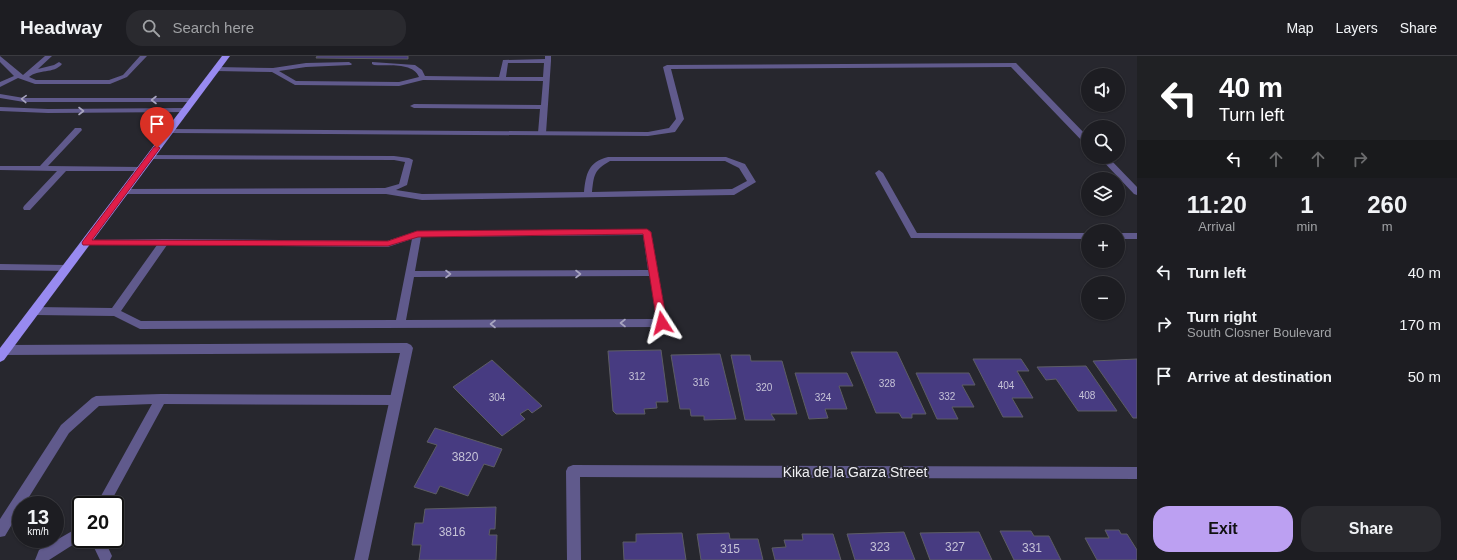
<!DOCTYPE html>
<meta charset="utf-8">
<style>
:root{--surface:#1d1d22;--page:#2a2a2f;--text:#f1f3f6;--muted:#a0a2a5;--line:#3b3b40;--accent:#bca0f2}
body{margin:0;font-family:Arial,sans-serif;background:var(--page);color:var(--text);height:100vh;display:flex;flex-direction:column;font-size:15px;white-space:nowrap}
*{box-sizing:border-box;margin:0}
p{font-size:13px;color:var(--muted)}
.icon{flex:none;width:22px;height:22px;fill:none;stroke:currentColor;stroke-width:2;stroke-linecap:round;stroke-linejoin:round}
.map{position:relative;flex:1;overflow:hidden}
.drawer{display:flex;flex-direction:column;background:var(--surface);width:320px}
.drawer>*{flex:none}
.top-card{background:#202124;color:#fff;overflow:hidden}
.buttons{position:absolute;left:1081px;top:12px;display:grid;gap:8px}
.buttons a{display:grid;place-items:center;width:44px;height:44px;border-radius:50%;background:var(--surface);box-shadow:0 1px 3px #0004,0 0 0 1px var(--line);font-size:20px}
.speed{position:absolute;left:12px;top:440px;display:flex;gap:8px;font-size:20px;font-weight:700;text-align:center}
.speed>*{display:grid;place-content:center;width:52px;height:52px;border-radius:50%;background:var(--surface);box-shadow:0 1px 3px #0004,0 0 0 1px var(--line);line-height:1}
.speed small{font-size:10px;font-weight:400}
.speed .limit{border:2px solid #111;border-radius:6px;background:#fff;color:#111}
.pin{position:absolute;display:grid;place-items:center;width:34px;height:34px;color:#fff;margin:-41px -17px;border-radius:50% 50% 50% 0;rotate:-45deg;box-shadow:0 0 4px #0007}
.pin .icon{rotate:45deg}
.me{position:absolute;width:44px;margin:-22px;rotate:351deg;stroke-linejoin:round;filter:drop-shadow(0 0 3px #0008)}
.turn{display:flex;align-items:center;gap:14px;height:84px;padding:0 16px;font-size:18px}
.turn .icon{width:52px;height:52px;stroke-width:2.5}
.turn b{display:block;font-size:28px;line-height:34px}
.lanes{display:flex;align-items:center;height:38px;padding:0 16px;background:#0003;justify-content:center;gap:20px;direction:ltr}
.lanes .off{opacity:.35}
.eta{display:flex;justify-content:space-evenly;align-items:center;height:68px;text-align:center}
.eta b{font-size:24px;font-weight:700;line-height:28px}
.button{display:flex;gap:8px;margin-top:auto;padding:8px 16px}
.button a{flex:1;height:46px;border-radius:16px;background:var(--accent);color:#111;font-size:16px;font-weight:700;line-height:46px;text-align:center}
.button a+a{background:var(--page);color:var(--text)}
ul{padding:0;list-style:none}
li{display:flex;align-items:center;gap:12px;height:52px;padding:0 16px}
li div{flex:1}
li b{display:block;font-size:15px}
li em{font-style:normal}
header{display:flex;align-items:center;gap:24px;box-sizing:border-box;height:56px;padding:0 20px;background:var(--surface);border-bottom:1px solid var(--line)}
header strong{font-size:19px}
nav{display:flex;gap:22px;margin-inline-start:auto;font-size:14px}
.search{width:280px;height:36px;background:var(--page);display:flex;align-items:center;gap:10px;box-sizing:border-box;padding:0 14px;border-radius:16px;color:var(--muted);font-size:15px}
main{display:flex;flex:1;min-height:0}
.map>svg:first-child{display:block}
.building{fill:#473b81;stroke:#5d5d64}
.lines{fill:none;stroke-linecap:round;stroke-linejoin:round}
.service{fill:#605a8c;fill-rule:evenodd}
.minor{fill:#605a8c;fill-rule:evenodd}
.primary{fill:#988af0;fill-rule:evenodd}
.oneway{stroke:#a8a5c0}
.route{fill:#e11d48;stroke:#92132f}
.labels{text-anchor:middle;stroke-width:4;stroke-linejoin:round;paint-order:stroke}
.number-label{font-size:10px;fill:#c6c3d7}
.near-number-label{font-size:12px;fill:#c6c3d7}
.near-street-label{font-size:14px;fill:#f0f0f4;stroke:#27272e}
</style>
<header>
<strong>Headway</strong>
<div class="search"><svg class="icon" aria-label="search" viewBox="0 0 24 24"><circle cx="10" cy="10" r="6"/><path d="M15 15l6 6"/></svg>Search here</div>
<nav><a>Map</a><a>Layers</a><a>Share</a></nav>
</header>
<main>
<div class="map">
<svg width="1137" height="504" viewBox="0 0 1137 504">
<rect width="100%" height="100%" fill="#27272e"/>
<!-- building -->
<path class="building" d="M317,0H408V3L316,2Z
M661,294L668,346H656L657,352L644,353L645,358H616L613,355L608,295Z
M851,296H897L926,358H912V362H902L899,357H876Z
M720,298L736,363L704,364V360H691L690,353H680L671,299Z
M731,299H750L751,305H782L797,358H771L775,364H745Z
M973,303H1021L1029,315H1017L1033,342H1012L1023,361H1003Z
M1137,303V362H1133L1093,305Z
M492,304L542,350L532,357L528,353L520,358L525,363L502,380L453,331Z
M1086,310L1117,355H1078L1056,323L1046,324L1037,311Z
M795,317H847L853,330H839L847,353H825L828,362L809,363Z
M916,317H969L975,329H962L974,351H952L958,363H937Z
M435,372L502,393L494,411L484,408L468,440L440,430L436,438L414,431L437,389L427,386Z
M496,451L495,473H490L489,479H497L496,504H419L421,489H412L415,467H423L425,453Z
M1105,474H1119L1121,478H1127L1137,494V504H1097L1085,482H1109Z
M1000,475H1031L1034,480H1049L1061,504H1014Z
M904,476L915,504H855L847,478Z
M979,476L992,504H930L920,477Z
M682,477L686,504H624L623,486H636V478Z
M729,477L730,483H758L763,504H701L697,478Z
M802,478H833L841,504H775L772,492L786,491L784,484H803Z"/>
<g class="lines">
<!-- service -->
<path class="service" d="M0,0L23,19L45,0H52L38,13L54,9L59,6L62,8C54,18 38,13 29,21L36,24H109L123,19L140,0H147L127,21L110,28H35L18,22L0,31V26L14,20L0,6Z
M545,0H551V5L546,77L542,79L538,77L540,53L414,52L410,50L414,48L541,49L543,25L423,24L399,30L295,29L272,16L216,15L213,13L216,11L273,12L306,7L349,6L352,8L351,9L306,11L279,15L296,25L399,26L419,21C413,6 388,10 374,9L372,8V6L415,9L422,14L425,20L499,21L503,4L545,3ZM508,7H544L543,21H506Z
M0,38L24,42H193L197,44L193,46H24L0,42Z
M0,51L48,53L185,52L189,54L185,56L48,57L0,55Z
M75,72H81L82,74L48,110L141,111L145,113L141,115H66L30,154H24L23,152L24,150L57,115L0,114V110H40Z
M147,99L394,100L409,102L413,104L407,129L396,134L422,138L584,136C586,118 588,106 608,101H726L745,108L756,126L734,139L422,144L386,138H121L120,136L124,133L385,132L399,128L405,106L394,104L150,103L146,101ZM610,105H725L739,112L747,125L732,133L592,136C594,119 594,114 610,105Z
M647,173L651,176L667,267L666,270L662,271L140,273L114,260L35,259L31,258L30,255L31,252L35,251L112,252L157,189H83L81,187L86,184L164,183L387,185L417,175ZM643,179L648,214L415,215L421,181ZM412,183L396,264L141,265L121,255L167,189L388,191ZM650,220L656,263L406,264L414,221Z
M0,208L67,209L72,212L67,215L0,214Z
M161,338L396,339L400,341L402,344L400,347L396,349L164,348L109,449H96L152,348L99,350L69,377L24,449H21V453L5,480L0,481V463L61,369L92,342L96,340Z
M81,470L82,483L49,504H35L39,494Z
M90,483H104L112,500L110,504H100Z"/>
<!-- minor -->
<path class="minor" d="M1013,7H1016L1088,81V89L1085,88L1011,11L671,13L684,63L675,76L648,80L170,77L166,75L170,73L648,76L669,72L676,63L663,11L667,9Z
M1099,101H1108L1137,131V139L1134,138Z
M879,114L883,117L917,177H1088V183L911,182L875,117Z
M1118,177H1137V183H1118Z
M407,287L411,289L413,292L368,504H354L400,297L6,299L2,297L0,294L2,291L6,289Z
M573,409L1137,411V423L580,421L581,504H567L566,415L568,411Z"/>
<!-- primary -->
<path class="primary" d="M222,0H230L4,304L0,306V292Z"/>
</g>
<!-- one-way arrows -->
<defs><path id="oneway-chevron" d="M-2-3.5L2.5 0L-2 3.5" fill="none" stroke-width="1.6" stroke-linecap="round" stroke-linejoin="round"/></defs>
<g class="oneway">
<use href="#oneway-chevron" transform="translate(24 43) rotate(-177)"/>
<use href="#oneway-chevron" transform="translate(154 44) rotate(180)"/>
<use href="#oneway-chevron" transform="translate(81 55)"/>
<use href="#oneway-chevron" transform="translate(448 218)"/>
<use href="#oneway-chevron" transform="translate(578 218)"/>
<use href="#oneway-chevron" transform="translate(623 267) rotate(180)"/>
<use href="#oneway-chevron" transform="translate(493 268) rotate(180)"/>
</g>
<!-- route -->
<path class="route" d="M157,90L160,92L92,184L388,185L417,175L647,173L651,176L667,267L662,271L657,267L643,178L418,181L388,190L83,189L82,187L83,185L154,91Z"/>
<g class="labels">
<!-- number labels -->
<g class="number-label">
<text x="637" y="324">312</text>
<text x="701" y="330">316</text>
<text x="887" y="331">328</text>
<text x="1006" y="333">404</text>
<text x="764" y="335">320</text>
<text x="1087" y="343">408</text>
<text x="947" y="344">332</text>
<text x="497" y="345">304</text>
<text x="823" y="345">324</text>
</g>
<!-- near-number labels -->
<g class="near-number-label">
<text x="465" y="405">3820</text>
<text x="452" y="480">3816</text>
<text x="880" y="495">323</text>
<text x="955" y="495">327</text>
<text x="1032" y="496">331</text>
<text x="730" y="497">315</text>
</g>
<!-- near-street labels -->
<g class="near-street-label">
<text x="855" y="421">Kika de la Garza Street</text>
</g>
</g>
</svg>
<div class="buttons">
<a><svg class="icon" aria-label="sound" viewBox="0 0 24 24"><path d="M4 9h4l5-4v14l-5-4H4zM17 9q2 3 0 6"/></svg></a>
<a><svg class="icon" aria-label="search" viewBox="0 0 24 24"><circle cx="10" cy="10" r="6"/><path d="M15 15l6 6"/></svg></a>
<a><svg class="icon" aria-label="layers" viewBox="0 0 24 24"><path d="M12 4l9 5-9 5-9-5zM3 14l9 5 9-5"/></svg></a>
<a>+</a>
<a>−</a>
</div>
<div class="speed"><div>13<small>km/h</small></div><div class="limit">20</div></div>
<div class="pin" style="left:157px;top:92px;background:#d93025"><svg class="icon" aria-label="arrive" viewBox="0 0 24 24"><path d="M6 21V4h12l-3 4 3 4H6"/></svg></div>
<svg class="me" style="left:662px;top:267px" viewBox="-20 -20 40 40"><path d="M0-17L14 15 0 8-14 15z" fill="#e11d48" stroke="#fff" stroke-width="4"/></svg>
</div>
<section class="drawer">
<div class="top-card">
<div class="turn"><svg class="icon" aria-label="left" viewBox="0 0 24 24"><path d="M17 20v-9H6M10 6l-5 5 5 5"/></svg><div><b>40 m</b>Turn left</div></div>
<div class="lanes"><svg class="icon" aria-label="left" viewBox="0 0 24 24"><path d="M17 20v-9H6M10 6l-5 5 5 5"/></svg><svg class="icon off" aria-label="ahead" viewBox="0 0 24 24"><path d="M12 20V5M6 11l6-6 6 6"/></svg><svg class="icon off" aria-label="ahead" viewBox="0 0 24 24"><path d="M12 20V5M6 11l6-6 6 6"/></svg><svg class="icon off" aria-label="right" viewBox="0 0 24 24"><path d="M7 20v-9h11M14 6l5 5-5 5"/></svg></div>
</div>
<div class="eta">
<div><b>11:20</b><p>Arrival</p></div>
<div><b>1</b><p>min</p></div>
<div><b>260</b><p>m</p></div>
</div>
<ul>
<li><svg class="icon" aria-label="left" viewBox="0 0 24 24"><path d="M17 20v-9H6M10 6l-5 5 5 5"/></svg><div><b>Turn left</b></div><em>40 m</em></li>
<li><svg class="icon" aria-label="right" viewBox="0 0 24 24"><path d="M7 20v-9h11M14 6l5 5-5 5"/></svg><div><b>Turn right</b><p>South Closner Boulevard</p></div><em>170 m</em></li>
<li><svg class="icon" aria-label="arrive" viewBox="0 0 24 24"><path d="M6 21V4h12l-3 4 3 4H6"/></svg><div><b>Arrive at destination</b></div><em>50 m</em></li>
</ul>
<div class="button"><a>Exit</a><a>Share</a></div>
</section>
</main>
